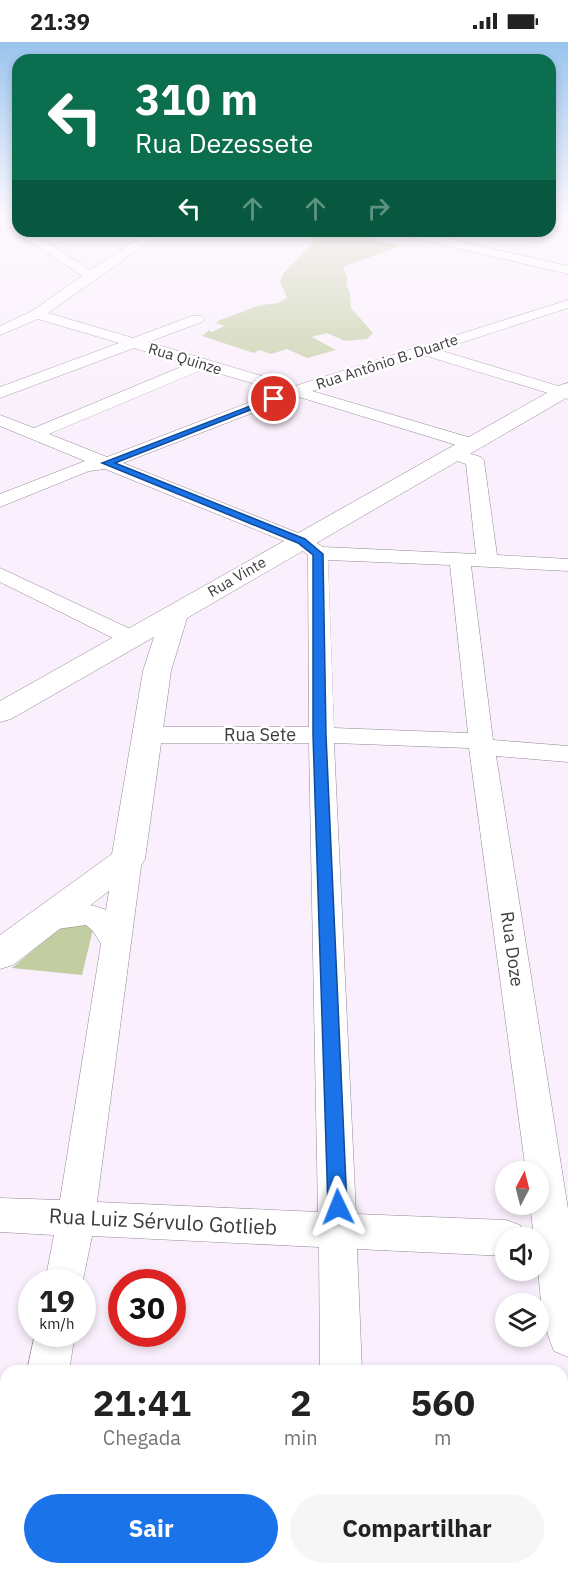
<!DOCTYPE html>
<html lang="pt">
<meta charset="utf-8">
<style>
:root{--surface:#fff;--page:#f6f6f6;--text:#222;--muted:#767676;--accent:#1a73e8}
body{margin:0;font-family:"IBM Plex Sans",sans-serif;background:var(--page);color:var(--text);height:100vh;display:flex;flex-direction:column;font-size:22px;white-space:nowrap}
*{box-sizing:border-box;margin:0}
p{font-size:20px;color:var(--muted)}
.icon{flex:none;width:33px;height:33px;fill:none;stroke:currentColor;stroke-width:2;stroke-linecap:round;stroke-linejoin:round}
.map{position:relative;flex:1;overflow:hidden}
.details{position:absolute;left:0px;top:1323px;width:568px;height:210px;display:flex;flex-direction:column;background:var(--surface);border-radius:18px 18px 0 0;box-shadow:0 3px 9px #0003}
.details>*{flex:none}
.guide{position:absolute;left:12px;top:12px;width:544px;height:183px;border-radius:18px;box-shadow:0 3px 9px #0003;background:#0b6e4f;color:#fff;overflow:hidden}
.needle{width:39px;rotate:7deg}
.buttons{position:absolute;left:495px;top:1119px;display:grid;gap:12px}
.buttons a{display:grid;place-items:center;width:54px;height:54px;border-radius:50%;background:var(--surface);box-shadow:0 3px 9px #0003;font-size:30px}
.speed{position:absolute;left:18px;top:1227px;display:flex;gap:12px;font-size:30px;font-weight:700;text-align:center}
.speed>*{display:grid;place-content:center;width:78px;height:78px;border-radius:50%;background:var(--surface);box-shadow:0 3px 9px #0003;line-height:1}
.speed small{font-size:15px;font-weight:400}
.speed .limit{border:9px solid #d22;background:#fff;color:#111}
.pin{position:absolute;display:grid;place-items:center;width:51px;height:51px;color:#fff;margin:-26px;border:3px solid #fff;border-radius:50%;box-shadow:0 2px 6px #0007}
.me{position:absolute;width:66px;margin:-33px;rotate:358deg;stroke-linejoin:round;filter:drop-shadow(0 0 4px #0008)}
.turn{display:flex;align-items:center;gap:21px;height:126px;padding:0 24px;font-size:27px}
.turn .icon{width:78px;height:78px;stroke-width:2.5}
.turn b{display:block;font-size:42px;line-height:51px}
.lanes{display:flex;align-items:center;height:57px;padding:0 24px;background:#0003;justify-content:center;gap:30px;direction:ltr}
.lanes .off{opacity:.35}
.eta{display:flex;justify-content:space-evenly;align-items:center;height:102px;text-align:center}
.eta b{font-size:36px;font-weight:800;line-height:42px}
.cta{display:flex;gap:12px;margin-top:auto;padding:12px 24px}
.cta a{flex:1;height:69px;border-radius:36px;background:var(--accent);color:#fff;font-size:24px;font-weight:800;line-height:69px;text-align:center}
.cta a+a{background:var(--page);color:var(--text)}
.status{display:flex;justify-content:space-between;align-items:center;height:42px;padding:0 30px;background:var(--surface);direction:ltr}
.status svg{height:16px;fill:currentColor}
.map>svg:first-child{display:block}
.green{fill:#c2cda1}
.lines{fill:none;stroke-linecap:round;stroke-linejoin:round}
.minor-casing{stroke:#928894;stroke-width:1}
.major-casing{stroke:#928894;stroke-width:1}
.minor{fill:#fff;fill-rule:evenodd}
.major{fill:#fff;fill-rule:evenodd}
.route{fill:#1a73e8;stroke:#114b97;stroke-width:1.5}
.labels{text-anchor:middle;stroke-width:5;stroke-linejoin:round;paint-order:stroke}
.far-street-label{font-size:15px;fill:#3f3b40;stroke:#fff}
.street-label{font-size:18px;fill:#3f3b40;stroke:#fff}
.near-street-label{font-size:21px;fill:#3f3b40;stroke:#fff}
</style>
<div class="status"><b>21:39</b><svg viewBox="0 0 49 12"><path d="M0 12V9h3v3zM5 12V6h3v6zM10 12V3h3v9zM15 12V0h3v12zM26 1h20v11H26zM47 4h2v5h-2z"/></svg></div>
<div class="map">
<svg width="568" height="1533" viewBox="0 0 568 1533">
<rect width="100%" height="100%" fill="#faeffc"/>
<!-- green -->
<path class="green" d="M274,189H345L400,204L343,225L348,237L346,243L350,250L351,266L373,291L367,297L345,299L327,291L312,295L336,308L307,316L287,307L271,312L259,308L254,311L202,294L209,288L212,290L224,284L216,281L220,278L261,263L279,261L287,256L280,239L285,229L313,202L311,196Z
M70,877L95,879L82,933L12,926Z"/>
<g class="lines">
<defs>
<path id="minor" d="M18,186V189H30L90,228L149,189H164L48,271L133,296L192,274H202L204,277L202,280L148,300L295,344L568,258V266L439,308L568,347V357L423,313L312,349L478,398L481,402L478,406H466L296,354L123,421L308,495L323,505L476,512L466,422L448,416L445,412L448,408L454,407L481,415L484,419L497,513L568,517V529L471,524L493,698L568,704V720L496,714L568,1167V1315L554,1309C539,1275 538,1232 538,1196H534L530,1162H538V1130H526L469,706L334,701L356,1172L506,1178L520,1183L525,1196H506V1214L357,1207L362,1329H320L319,1205L92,1194L82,1243V1240H45L54,1193L0,1190V1156L60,1158L101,902L93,889L86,883L50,888L39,885L35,877L39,869C62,863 83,858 106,868L114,817L118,810L128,807L138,810L142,817L97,1160L318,1170L309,701H147L138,698L134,693L138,688L147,685H309L308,513L294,503L105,427L89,429L0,465V452L85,419L0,384V373L34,386L188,322L134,306L0,356V345L119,301L38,277L0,293V284L32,269L82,234L18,192L16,189ZM204,327L279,349L107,415L49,392ZM328,518L450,523L468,691L334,686Z
M394,189H415L568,224V232L400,193Z
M0,526L139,591L142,596L139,601L131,603L123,601L0,540Z
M35,1292H75L69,1329H27Z
M6,1506V1527H36L35,1533H0V1509Z
M321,1527H367L368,1533H320Z"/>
<path id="major" d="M568,341V355L187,576L171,629L145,817L140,825L13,923L0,927V893L112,812L143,629L154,595L11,677L0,680V659L561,343Z"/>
</defs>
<!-- minor casing -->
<use href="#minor" class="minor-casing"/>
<!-- major casing -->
<use href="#major" class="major-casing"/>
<!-- minor -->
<use href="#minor" class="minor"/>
<!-- major -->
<use href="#major" class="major"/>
</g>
<!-- sky -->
<linearGradient id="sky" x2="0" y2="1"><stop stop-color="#9ac4ee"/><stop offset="0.45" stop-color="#fdf8fe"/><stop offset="1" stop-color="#fdf8fe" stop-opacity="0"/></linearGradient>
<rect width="568" height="386" fill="url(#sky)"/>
<!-- route -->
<path class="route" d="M271,356L278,357L115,421L305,497L323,512L326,693L347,1165L344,1171L338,1173L331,1171L328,1165L313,693V513L298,501L102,421Z"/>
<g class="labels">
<!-- far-street labels -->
<g class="far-street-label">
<text transform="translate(185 317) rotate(17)" y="5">Rua Quinze</text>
<text transform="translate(387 320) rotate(-18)" y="5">Rua Antônio B. Duarte</text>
<text transform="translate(237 535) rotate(-30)" y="5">Rua Vinte</text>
</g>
<!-- street labels -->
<g class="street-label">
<text x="260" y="699">Rua Sete</text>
<text transform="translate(512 907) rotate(82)" y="6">Rua Doze</text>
</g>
<!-- near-street labels -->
<g class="near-street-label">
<text transform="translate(163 1180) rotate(3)" y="7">Rua Luiz Sérvulo Gotlieb</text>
</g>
</g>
</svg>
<div class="buttons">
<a><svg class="needle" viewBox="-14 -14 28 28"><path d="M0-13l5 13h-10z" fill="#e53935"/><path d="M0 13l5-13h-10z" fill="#767676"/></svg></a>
<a><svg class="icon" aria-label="sound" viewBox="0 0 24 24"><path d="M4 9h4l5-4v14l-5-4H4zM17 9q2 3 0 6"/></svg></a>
<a><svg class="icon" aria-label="layers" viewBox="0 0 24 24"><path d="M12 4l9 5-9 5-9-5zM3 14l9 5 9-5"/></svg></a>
</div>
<div class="speed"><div>19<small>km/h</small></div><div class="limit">30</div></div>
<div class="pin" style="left:274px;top:357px;background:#d93025"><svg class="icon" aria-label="arrive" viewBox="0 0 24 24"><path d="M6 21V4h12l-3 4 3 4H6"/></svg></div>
<svg class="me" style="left:338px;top:1165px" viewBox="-20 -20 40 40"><path d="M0-17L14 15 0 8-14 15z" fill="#1a73e8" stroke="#fff" stroke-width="4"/></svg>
<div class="guide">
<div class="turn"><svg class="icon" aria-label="left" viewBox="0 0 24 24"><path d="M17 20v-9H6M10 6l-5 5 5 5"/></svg><div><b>310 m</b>Rua Dezessete</div></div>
<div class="lanes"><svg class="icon" aria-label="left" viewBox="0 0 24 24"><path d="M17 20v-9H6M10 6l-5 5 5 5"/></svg><svg class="icon off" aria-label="ahead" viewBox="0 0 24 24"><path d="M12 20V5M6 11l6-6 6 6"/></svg><svg class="icon off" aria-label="ahead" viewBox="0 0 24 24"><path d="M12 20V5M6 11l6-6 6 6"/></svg><svg class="icon off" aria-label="right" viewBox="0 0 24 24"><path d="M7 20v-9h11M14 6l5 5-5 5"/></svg></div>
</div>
<section class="details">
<div class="eta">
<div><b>21:41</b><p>Chegada</p></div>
<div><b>2</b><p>min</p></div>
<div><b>560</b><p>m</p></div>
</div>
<div class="cta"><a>Sair</a><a>Compartilhar</a></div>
</section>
</div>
